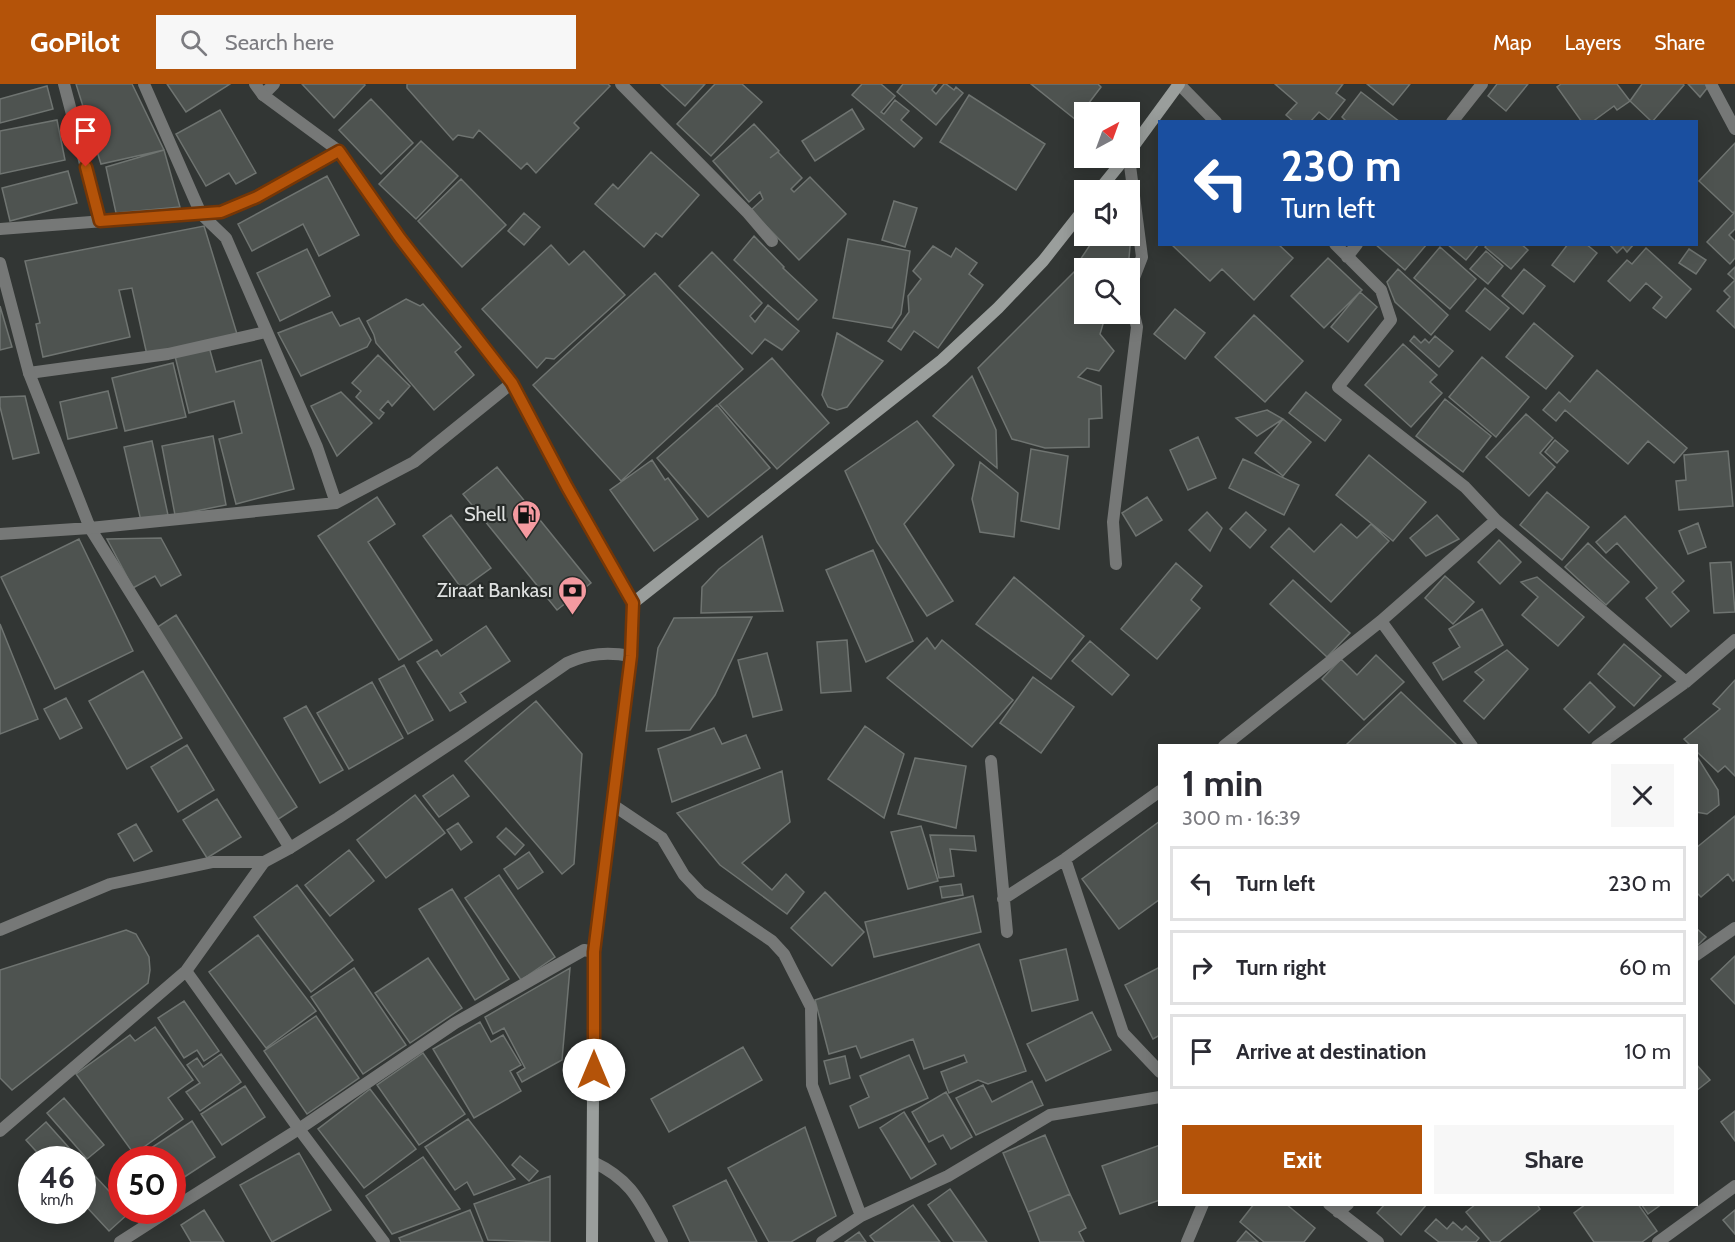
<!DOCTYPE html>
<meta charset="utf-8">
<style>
:root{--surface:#fff;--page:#f7f7f7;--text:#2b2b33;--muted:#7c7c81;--line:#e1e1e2;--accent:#b45309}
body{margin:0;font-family:Cabin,sans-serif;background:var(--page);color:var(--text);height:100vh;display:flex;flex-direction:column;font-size:22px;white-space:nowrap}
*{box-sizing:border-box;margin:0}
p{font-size:20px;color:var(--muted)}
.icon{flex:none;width:33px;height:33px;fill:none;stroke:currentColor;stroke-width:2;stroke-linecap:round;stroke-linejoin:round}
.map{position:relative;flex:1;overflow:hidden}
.side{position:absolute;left:1158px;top:660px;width:540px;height:462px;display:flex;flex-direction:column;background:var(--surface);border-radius:0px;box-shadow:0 3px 15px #0003}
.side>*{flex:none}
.hud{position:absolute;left:1158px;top:36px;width:540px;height:126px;border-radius:0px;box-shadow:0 3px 15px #0003;background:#1a4fa0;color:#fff;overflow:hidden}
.needle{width:39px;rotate:41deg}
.fabs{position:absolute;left:1074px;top:18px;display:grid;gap:12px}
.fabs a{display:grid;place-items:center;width:66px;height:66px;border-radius:0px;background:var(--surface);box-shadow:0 3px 15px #0003;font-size:30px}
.speed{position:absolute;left:18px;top:1062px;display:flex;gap:12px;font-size:30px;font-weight:700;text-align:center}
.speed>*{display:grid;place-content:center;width:78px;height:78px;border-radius:50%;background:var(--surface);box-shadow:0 3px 15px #0003;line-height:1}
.speed small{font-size:15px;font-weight:400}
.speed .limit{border:9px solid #d22;background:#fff;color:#111}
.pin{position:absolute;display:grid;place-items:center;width:51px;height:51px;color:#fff;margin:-62px -26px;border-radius:50% 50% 50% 0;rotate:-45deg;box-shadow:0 0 6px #0007}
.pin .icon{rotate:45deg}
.me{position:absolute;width:66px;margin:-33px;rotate:0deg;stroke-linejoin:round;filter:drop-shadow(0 0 4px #0008)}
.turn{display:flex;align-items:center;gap:21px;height:126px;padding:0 24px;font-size:27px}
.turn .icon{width:78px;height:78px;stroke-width:2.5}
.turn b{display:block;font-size:42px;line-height:51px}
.round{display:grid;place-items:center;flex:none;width:63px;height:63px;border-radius:0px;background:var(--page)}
.overview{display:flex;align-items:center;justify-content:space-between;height:102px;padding:0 24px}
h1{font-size:36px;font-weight:700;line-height:45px}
.button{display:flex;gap:12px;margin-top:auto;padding:12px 24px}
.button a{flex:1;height:69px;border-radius:0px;background:var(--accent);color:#fff;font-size:24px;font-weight:700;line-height:69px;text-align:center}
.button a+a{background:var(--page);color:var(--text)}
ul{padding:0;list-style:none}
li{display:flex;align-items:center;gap:18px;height:75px;margin:0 12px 9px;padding:0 12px;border:3px solid var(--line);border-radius:0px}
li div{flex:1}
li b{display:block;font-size:22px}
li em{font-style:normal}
header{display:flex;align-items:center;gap:36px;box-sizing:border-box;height:84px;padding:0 30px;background:var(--accent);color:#fff}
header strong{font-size:28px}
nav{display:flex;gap:33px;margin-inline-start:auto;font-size:21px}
.search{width:420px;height:54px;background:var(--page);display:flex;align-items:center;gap:15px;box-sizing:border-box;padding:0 21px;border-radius:0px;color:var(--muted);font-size:22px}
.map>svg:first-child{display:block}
.building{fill:#4e5350;stroke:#6f7471;stroke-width:1.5}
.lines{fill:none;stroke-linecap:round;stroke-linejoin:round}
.service{stroke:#767877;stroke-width:12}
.minor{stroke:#767877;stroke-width:12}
.tertiary{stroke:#767877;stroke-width:12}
.secondary{stroke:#9a9e9c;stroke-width:12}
.route-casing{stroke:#753606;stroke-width:15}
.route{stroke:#b45309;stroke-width:10}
.labels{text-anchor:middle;stroke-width:4.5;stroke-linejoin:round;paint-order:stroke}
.poi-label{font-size:20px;fill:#dfe1e0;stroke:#282c2a;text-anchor:end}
</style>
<header>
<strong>GoPilot</strong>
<div class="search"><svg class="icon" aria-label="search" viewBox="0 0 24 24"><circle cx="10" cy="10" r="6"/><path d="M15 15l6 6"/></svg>Search here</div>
<nav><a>Map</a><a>Layers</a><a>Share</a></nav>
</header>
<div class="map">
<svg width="1735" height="1158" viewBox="0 0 1735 1158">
<rect width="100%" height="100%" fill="#323634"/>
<!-- building -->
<path class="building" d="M76,0H132L164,66L101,80Z
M167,0H230L186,28Z
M302,0H364L365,1L334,34Z
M407,0H608L610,2L574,39L579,44L536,89L527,79L521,85L479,46L473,54L458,51L453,56L407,4Z
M661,0H705L685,22Z
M715,0H742L762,18L711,72L677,40Z
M862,0H881L895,12L881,28L884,30L895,16L909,27L901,36L922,54L914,63L852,11Z
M903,0H937L932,6L936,10L944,0H946L954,6L956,3L963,9L936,41L897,8Z
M1031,0H1098L1101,3L1076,36Z
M1275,0H1343L1336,9L1345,16L1329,36L1319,28L1310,38H1294L1286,31L1297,19Z
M1367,0H1410L1393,21Z
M1497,0H1528L1506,27L1488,12Z
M1561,0H1617L1630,17L1617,26L1614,22L1592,38H1582L1557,3Z
M1642,0H1683L1684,1L1652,38L1630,17Z
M1688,0H1707L1708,3L1700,13Z
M47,2L53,25L0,39V15Z
M1361,8L1400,38H1347L1342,33Z
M969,11L1045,60L1016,106L940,58Z
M371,15L413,59L381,90L339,46Z
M852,25L864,45L815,77L802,57Z
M220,26L256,89L236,100L229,89L206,102L176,50Z
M57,36L65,76L0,90V47Z
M754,40L779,67L770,74L778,68L802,94L791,105L794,108L810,93L846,130L799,176L751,126L763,115L760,108L749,118L713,77Z
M421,57L458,92L416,135L379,100Z
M1735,59V127L1733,129L1699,97Z
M164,66L180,123L116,129L106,83Z
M651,68L699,111L662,153L656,149L644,163L595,120L613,100L618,105Z
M68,87L77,119L10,137L2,104Z
M327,92L359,151L319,172L303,140L252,167L238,140Z
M461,95L506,141L462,183L418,137Z
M894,117L917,124L905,163L882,156Z
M1130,117L1134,118L1129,174L1122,184H1087L1078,179L1096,152H1130Z
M1735,128V145L1729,151L1735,157V174L1730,180L1707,158Z
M524,129L540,143L524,161L508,147Z
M204,142L237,250L147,271L132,204L119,206L130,253L43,273L36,240L40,239L25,177Z
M754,152L784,183L783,184L817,216L798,236L734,176Z
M848,155L910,167L901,230L892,244L833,234Z
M1171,160H1278L1293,174L1254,216L1222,185L1210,197Z
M1375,160H1427L1405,186Z
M1447,160H1479L1466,176Z
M1487,160H1521L1528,166L1511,185L1485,163Z
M1568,160H1586L1597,169L1574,198L1552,181Z
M1609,160H1634L1627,168L1623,163L1617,169Z
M551,161L569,181L584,167L625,211L554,275L546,274L537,284L482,225Z
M933,162L951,173L956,164L977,179L969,190L983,201L938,264L914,247L901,266L888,257L909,228L908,212L921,195L913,187Z
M1440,163L1476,195L1450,225L1414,194Z
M1646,164L1691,205L1666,234L1653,224L1662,213L1646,199L1630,217L1608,197L1627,176L1632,180Z
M307,165L330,212L280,237L257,189Z
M1689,165L1706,176L1696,190L1679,179Z
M1486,167L1503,182L1488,200L1470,185Z
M712,168L762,219L750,232L755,238L768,221L799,247L782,266L765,255L752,270L679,202Z
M1328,174L1362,206L1324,244L1291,212Z
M1735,183V244L1717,227L1730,213L1724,207L1735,196L1728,190Z
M1077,185L1084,191V230H1106L1100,250L1114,267L1099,287L1087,284L1078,293L1101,302L1102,334L1089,335V363L1045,364L1012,355L978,284Z
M1398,185L1448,231L1431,251L1395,218L1387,198Z
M1524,185L1545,202L1523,230L1502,212Z
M655,189L743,285L621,397L533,301Z
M1485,204L1509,224L1490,246L1466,227Z
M1360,208L1377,223L1348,258L1331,243Z
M406,215L420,222L423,220L461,263L455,268L474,291L434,326L376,259L374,251L367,237Z
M0,222L12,263L0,266Z
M1175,225L1205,249L1185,275L1154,250Z
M332,228L340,242L359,234L371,256L367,263L301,292L278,249Z
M1254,231L1303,277L1265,318L1215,273Z
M1534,239L1573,272L1546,305L1506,273Z
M837,249L883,277L847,323L837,326L828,323L822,311Z
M1414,252L1421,259L1425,255L1429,259L1435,252L1453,267L1439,283L1410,257Z
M1403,260L1437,291L1430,298L1442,309L1411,343L1365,301Z
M209,263L216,288L261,276L294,405L236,420L219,355L242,349L234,317L189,329L175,272Z
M378,271L410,302L392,322L388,317L380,326L384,329L379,335L356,313L361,307L352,299Z
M1482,273L1529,313L1496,353L1449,313Z
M772,274L829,339L777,385L719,320Z
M173,279L186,333L125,347L112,294Z
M1597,286L1687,364L1674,379L1648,357L1628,380L1565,326L1556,337L1543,326L1559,308L1570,318Z
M972,292L996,346L997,384L933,332Z
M108,307L117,344L68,355L60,318Z
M341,308L372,339L337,372L311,322Z
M1306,308L1341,336L1325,357L1289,329Z
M25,312L39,369L13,375L0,323V313Z
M1445,315L1491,352L1463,388L1416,352Z
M717,321L770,384L708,433L657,374Z
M1267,326L1283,335L1257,352L1236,334Z
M1526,330L1553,354L1540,369L1555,383L1529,412L1486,373Z
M1283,335L1311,358L1283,392L1255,369Z
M917,337L954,381L904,440L953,517L927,532L877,458L845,387Z
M213,352L226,421L175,431L162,362Z
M1198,353L1216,394L1188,406L1170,366Z
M1555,356L1568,367L1557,379L1545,368Z
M152,357L168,431L141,437L124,363Z
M1031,365L1068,372L1059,445L1021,437Z
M1728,367L1733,422L1679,426L1676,397L1686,396L1684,371Z
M1369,371L1426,418L1393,457L1336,411Z
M1243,375L1299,401L1284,431L1229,404Z
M652,376L665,396L668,394L698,435L654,467L610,406Z
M980,378L1018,409L1014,453L980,448L972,415Z
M497,383L591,499L557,526L463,410Z
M1547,408L1589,443L1562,476L1520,441Z
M377,413L395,440L368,458L432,556L399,576L318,452Z
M1147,413L1162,436L1136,452L1122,429Z
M1207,428L1222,444L1210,467L1189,446Z
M1246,428L1266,446L1250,464L1230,445Z
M451,431L491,484L462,505L423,452Z
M1437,431L1459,455L1426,472L1410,454Z
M1625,432L1684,497L1672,508L1689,527L1671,543L1646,514L1657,504L1617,459L1606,469L1596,458Z
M1698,439L1706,463L1688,470L1679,447Z
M1341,440L1357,454L1371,440L1389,457L1331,518L1271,463L1289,444L1314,468Z
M762,452L783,527L701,529L702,503L719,485Z
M161,454L181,491L161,502L155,492L133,504L107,455Z
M79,455L133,567L55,605L1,493Z
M1499,456L1521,478L1500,500L1478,478Z
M1588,459L1629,498L1606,521L1565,483Z
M873,466L913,557L866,578L826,486Z
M1731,478L1735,528L1714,529L1710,479Z
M1176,479L1202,502L1191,516L1200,524L1157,575L1121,545Z
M1445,492L1474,518L1453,540L1425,514Z
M1014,493L1084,552L1051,595L976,540Z
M1537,493L1584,533L1558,562L1522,531L1538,513L1521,498Z
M1293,496L1350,549L1327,573L1270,520Z
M1482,525L1503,561L1443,596L1433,579L1460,563L1449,545Z
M176,531L297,723L277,736L156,544Z
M752,533L715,611L690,646L646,647L658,564L674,534Z
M0,540L38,635L0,650Z
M486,542L510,577L460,609L466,618L450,627L417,578L437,566L441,572Z
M927,554L935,565L942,556L1013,616L972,663L887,594Z
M847,556L851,607L821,609L817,558Z
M1090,557L1129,591L1112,611L1072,577Z
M1624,560L1661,592L1634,622L1598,590Z
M1507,566L1528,585L1484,635L1464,617L1484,596L1475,588Z
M767,569L782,626L753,633L738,576Z
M1376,571L1404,598L1364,636L1322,595L1341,575L1357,591Z
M404,581L433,636L408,650L379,595Z
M143,587L182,654L127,685L89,617Z
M1033,593L1074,623L1041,669L1000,639Z
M1735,596V692L1725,682L1718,688L1696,667V662H1691L1684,655L1720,625L1713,620Z
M372,598L403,654L349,685L317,629Z
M1590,598L1615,623L1589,649L1564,625Z
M1401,608L1458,662H1345Z
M66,614L82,644L60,655L44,625Z
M536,617L582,670L574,780L562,790L465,677Z
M306,622L343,686L320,699L284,634Z
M865,642L904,670L884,734L828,695Z
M714,644L722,660L746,651L760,684L672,718L658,665Z
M187,661L214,706L178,728L151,683Z
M1696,671L1718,706L1719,721L1707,730L1696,728Z
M915,674L966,682L956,744L898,730Z
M782,687L790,738L742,779L772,806L786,790L804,808L787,830L720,781L677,729Z
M453,691L469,712L439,733L423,712Z
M415,711L445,749L386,794L357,756Z
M217,715L241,753L207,774L183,736Z
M1735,732V795L1733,797L1728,790L1701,813L1696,808V764Z
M1160,737V815L1119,845L1082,795Z
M458,739L472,758L461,766L447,746Z
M136,740L152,767L134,777L118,750Z
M921,742L938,797L908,805L891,748Z
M506,744L524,761L515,771L497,753Z
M930,751L974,752L976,767L950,765L954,792L939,794Z
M349,766L374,797L330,832L305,801Z
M529,768L543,788L518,805L504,785Z
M499,791L555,873L521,896L465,814Z
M961,800L963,811L942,814L940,803Z
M297,801L353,876L311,908L254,833Z
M452,805L509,895L475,916L419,825Z
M825,808L864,848L832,882L791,844Z
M973,812L981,848L874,873L865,838Z
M1696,844L1706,853L1696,863Z
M126,846L136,850L149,873L150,886L148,899L12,1006L0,994V886Z
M258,851L316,927L266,964L209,888Z
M979,860L1026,987L988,1000L978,996L949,1009L941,988L967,978L964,971L924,985L913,955L861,974L856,962L829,970L815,916Z
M1066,865L1078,916L1032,927L1020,876Z
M1735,872V920L1711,895Z
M428,874L462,924L410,959L375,909Z
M1160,883V951L1153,955L1125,901Z
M354,884L406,961L363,990L311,913Z
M570,884L562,976L522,998L517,989L525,984L504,944L493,950L485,933Z
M184,917L219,967L204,977L197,966L184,974L158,934Z
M1092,928L1111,966L1046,997L1027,960Z
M316,932L359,994L307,1030L264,967Z
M480,938L491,958L503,951L521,981L510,987L521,1007L474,1034L433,965Z
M155,943L193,996L168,1014L183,1035L134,1070L76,990L130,951L135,957Z
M743,963L762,996L669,1048L651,1015Z
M423,969L465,1030L419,1061L377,1001Z
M221,970L241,998L200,1027L186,1008L200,999L187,981L197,974L203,983Z
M909,971L928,1014L859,1044L850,1022L869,1013L860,992Z
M845,972L850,994L830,1000L824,977Z
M1696,980L1710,996L1696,1007Z
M1032,997L1043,1021L976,1051L956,1014L983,1001L992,1018Z
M245,1002L265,1033L222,1061L201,1030Z
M370,1005L416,1065L364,1104L318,1045Z
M946,1008L972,1053L951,1065L943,1051L929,1058L912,1028Z
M64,1014L104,1061L87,1075L47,1029Z
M1735,1027V1057L1721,1038Z
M904,1028L936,1080L911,1095L880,1044Z
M468,1035L515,1095L474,1111L467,1098L455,1106L425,1063Z
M192,1037L215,1073L172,1101V1076L136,1074Z
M46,1038L80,1076H44L26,1056Z
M805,1043L836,1132L791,1158H769L728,1084Z
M1045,1051L1070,1110L1028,1128L1003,1069Z
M1160,1061V1116L1120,1130L1102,1082Z
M299,1069L331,1126L272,1158L240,1101Z
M520,1072L538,1087L529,1097L512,1081Z
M423,1073L460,1125L392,1150L366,1112Z
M82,1078L122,1121V1126H127L129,1129L109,1147L82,1118Z
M550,1092V1158L488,1156L474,1120Z
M726,1096L757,1158H690L673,1122Z
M950,1105L987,1158H954L928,1121Z
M1070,1110L1086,1144L1079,1148L1084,1158H1040L1028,1128Z
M1254,1120H1286L1315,1144L1304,1158H1264L1240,1138Z
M1385,1120H1427L1401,1151L1377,1129Z
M1476,1120H1537L1540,1125L1499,1158H1491L1466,1128Z
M1586,1120H1638L1657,1147L1642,1158H1594L1574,1129Z
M1641,1120H1662L1648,1130Z
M913,1121L940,1158H875L870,1152Z
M204,1126L224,1158H191L181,1141Z
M470,1126L483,1158H401L399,1154Z
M1735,1126V1150L1723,1136Z
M1436,1135L1447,1145L1453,1138L1462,1146L1466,1142L1479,1154L1476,1158H1439L1425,1147Z
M1246,1147L1258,1158H1237Z
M859,1148L866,1158H845Z"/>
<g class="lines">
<!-- service -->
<path class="service" d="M29,289L168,270L266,248
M90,444L290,764
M172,1125L299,1045L455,939L584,866L594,868
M120,1158L170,1126"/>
<!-- minor -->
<path class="minor" d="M64,0L100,137
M144,0L201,130L226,154L317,363L336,419
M621,0L748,129L772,157
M1179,0L1216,38
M1711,0L1735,45
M263,11L274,0
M1452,38L1482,0
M1129,74L1142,173L1130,204
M0,145L221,128L257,113L339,67
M1335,160L1381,206L1391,236L1338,303L1465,403L1496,436L1686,598
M1347,173L1357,160
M0,179L29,289L90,444
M0,450L90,444L336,419L414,378L512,299
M1116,480L1113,438L1137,243L1130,215
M1381,537L1472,662
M1224,662L1381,537L1496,436
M1597,662L1686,598L1735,556
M991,677L1007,848
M613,721L662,754L684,791L701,809L772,857L784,870L811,923L812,1001L861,1132
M1065,775L1123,949L1160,988
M1003,815L1065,775L1160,707
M1696,871L1735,844
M186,887L299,1045L384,1158
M0,1047L186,887L264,778
M593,1078C634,1097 641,1121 662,1158
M1329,1120L1378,1158
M1338,1128L1348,1120
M822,1158L861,1132L948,1092L1050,1031L1160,1013
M1187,1158L1203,1120
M1658,1158L1735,1102"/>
<!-- tertiary -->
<path class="tertiary" d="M255,0L263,11L339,67L400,154L512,299L567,403L633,519
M0,846L110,800L213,778H264L290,764L338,734L462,652L567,579C589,569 608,568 631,572"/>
<!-- secondary -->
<path class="secondary" d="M1130,67L1179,0
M1099,106L1125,74
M592,1158L594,868L631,572L633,519L942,276L998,224L1043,177L1084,125"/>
</g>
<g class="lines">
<defs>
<path id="route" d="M86,83L100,137L221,128L257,113L339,67L400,154L512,299L567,403L633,519L631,572L594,868V986"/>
</defs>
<!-- route casing -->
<use href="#route" class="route-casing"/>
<!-- route -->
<use href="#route" class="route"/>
</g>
<!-- icons -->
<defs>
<symbol id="fuel-pin" viewBox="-11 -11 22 30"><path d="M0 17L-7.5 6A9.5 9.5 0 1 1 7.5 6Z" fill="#f49aa0" stroke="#282c2a"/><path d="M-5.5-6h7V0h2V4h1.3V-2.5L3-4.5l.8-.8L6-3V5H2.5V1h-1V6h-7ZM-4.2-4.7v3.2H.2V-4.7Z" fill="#111"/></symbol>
<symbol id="bank-pin" viewBox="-11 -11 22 30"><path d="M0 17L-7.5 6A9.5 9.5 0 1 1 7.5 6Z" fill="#f49aa0" stroke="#282c2a"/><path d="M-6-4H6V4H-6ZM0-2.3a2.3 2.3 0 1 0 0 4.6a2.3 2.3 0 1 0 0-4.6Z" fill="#111"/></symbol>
</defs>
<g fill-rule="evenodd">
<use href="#fuel-pin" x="510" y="414" width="33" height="45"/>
<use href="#bank-pin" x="556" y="490" width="33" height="45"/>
</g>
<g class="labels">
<!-- poi labels -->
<g class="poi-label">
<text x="506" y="437">Shell</text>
<text x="552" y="513">Ziraat Bankası</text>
</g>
</g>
</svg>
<div class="fabs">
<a><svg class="needle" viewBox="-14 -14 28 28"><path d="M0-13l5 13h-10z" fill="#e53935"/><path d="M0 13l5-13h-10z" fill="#7c7c81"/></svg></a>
<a><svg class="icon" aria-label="sound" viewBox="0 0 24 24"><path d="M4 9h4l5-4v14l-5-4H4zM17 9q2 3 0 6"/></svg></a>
<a><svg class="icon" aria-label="search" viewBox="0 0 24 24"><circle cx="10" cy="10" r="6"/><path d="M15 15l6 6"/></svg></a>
</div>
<div class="speed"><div>46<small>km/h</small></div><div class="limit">50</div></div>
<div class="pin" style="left:86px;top:83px;background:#d93025"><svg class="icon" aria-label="arrive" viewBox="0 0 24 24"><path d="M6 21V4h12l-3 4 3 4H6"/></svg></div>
<svg class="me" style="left:594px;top:986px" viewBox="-20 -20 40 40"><circle r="19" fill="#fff"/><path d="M0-13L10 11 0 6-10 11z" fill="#b45309"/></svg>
<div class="hud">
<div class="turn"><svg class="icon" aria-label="left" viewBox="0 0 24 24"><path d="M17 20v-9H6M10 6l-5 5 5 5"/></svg><div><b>230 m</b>Turn left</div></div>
</div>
<section class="side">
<div class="overview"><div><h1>1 min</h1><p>300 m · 16:39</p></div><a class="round"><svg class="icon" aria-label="close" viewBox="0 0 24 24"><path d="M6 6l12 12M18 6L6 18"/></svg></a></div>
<ul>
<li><svg class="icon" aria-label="left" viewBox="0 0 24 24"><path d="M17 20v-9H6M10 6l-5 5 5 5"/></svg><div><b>Turn left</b></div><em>230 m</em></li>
<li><svg class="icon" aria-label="right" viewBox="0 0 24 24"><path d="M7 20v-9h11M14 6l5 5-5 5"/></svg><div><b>Turn right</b></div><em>60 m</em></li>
<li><svg class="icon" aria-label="arrive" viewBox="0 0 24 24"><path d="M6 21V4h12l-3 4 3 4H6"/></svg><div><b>Arrive at destination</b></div><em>10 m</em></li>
</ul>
<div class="button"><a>Exit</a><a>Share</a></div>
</section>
</div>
